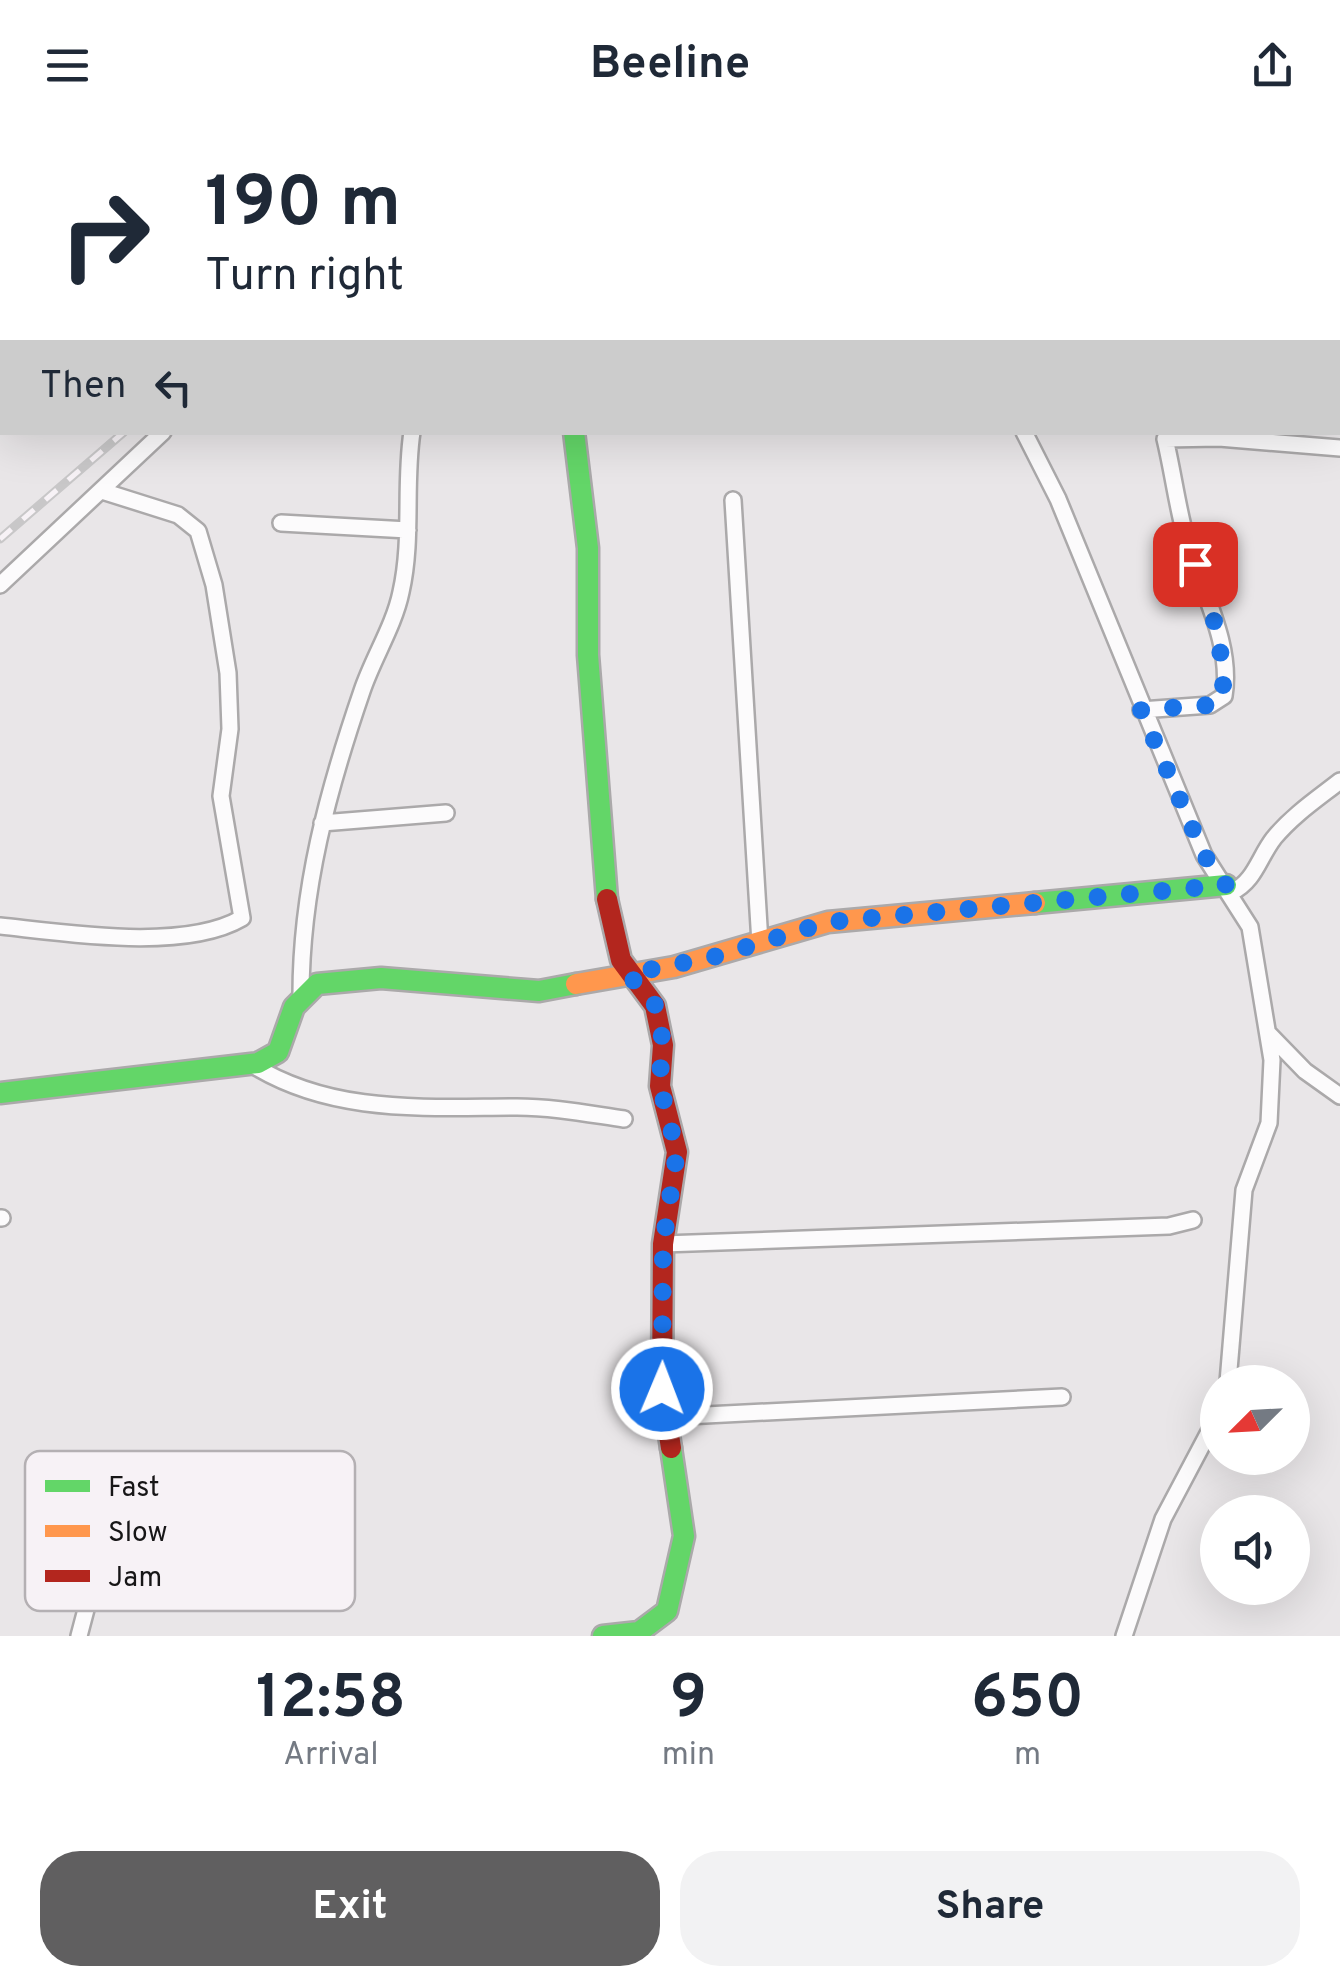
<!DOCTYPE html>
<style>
:root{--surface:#fff;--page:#f2f2f3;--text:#1f2937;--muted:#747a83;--accent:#605f60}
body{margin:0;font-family:Overpass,sans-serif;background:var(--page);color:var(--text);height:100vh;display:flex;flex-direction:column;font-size:38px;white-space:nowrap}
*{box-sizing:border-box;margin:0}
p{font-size:32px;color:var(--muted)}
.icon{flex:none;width:55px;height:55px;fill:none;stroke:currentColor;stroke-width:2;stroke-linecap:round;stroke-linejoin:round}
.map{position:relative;height:1506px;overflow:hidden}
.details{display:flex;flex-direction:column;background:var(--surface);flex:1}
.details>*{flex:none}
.banner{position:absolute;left:0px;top:0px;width:1340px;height:305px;box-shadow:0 10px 40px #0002;background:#fff;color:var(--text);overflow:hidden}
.needle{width:65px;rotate:246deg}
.tools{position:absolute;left:1200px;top:1235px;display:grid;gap:20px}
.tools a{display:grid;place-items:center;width:110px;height:110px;border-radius:50%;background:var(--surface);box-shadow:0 10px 40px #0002;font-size:50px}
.pin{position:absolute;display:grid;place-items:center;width:85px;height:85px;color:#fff;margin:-42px;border-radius:20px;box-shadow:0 5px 15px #0006}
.me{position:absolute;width:110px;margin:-55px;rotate:1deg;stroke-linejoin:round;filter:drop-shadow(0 0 8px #0008)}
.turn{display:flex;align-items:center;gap:35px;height:210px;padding:0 40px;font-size:45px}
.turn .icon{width:130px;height:130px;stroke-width:2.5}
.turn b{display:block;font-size:70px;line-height:85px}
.then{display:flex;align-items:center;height:95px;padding:0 40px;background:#0003;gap:20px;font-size:38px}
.eta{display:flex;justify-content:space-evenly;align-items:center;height:170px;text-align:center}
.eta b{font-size:60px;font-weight:700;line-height:70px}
.primary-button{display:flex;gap:20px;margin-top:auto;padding:20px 40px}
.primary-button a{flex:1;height:115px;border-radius:40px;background:var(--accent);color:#fff;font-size:40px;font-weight:700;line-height:115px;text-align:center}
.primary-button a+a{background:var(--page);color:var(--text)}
header{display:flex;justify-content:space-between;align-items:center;height:130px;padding:0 40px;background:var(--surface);font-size:45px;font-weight:700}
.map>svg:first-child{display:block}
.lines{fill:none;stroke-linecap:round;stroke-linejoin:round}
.street-casing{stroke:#aba9aa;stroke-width:20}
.fast-casing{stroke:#aba9aa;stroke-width:25}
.slow-casing{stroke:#aba9aa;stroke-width:25}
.jam-casing{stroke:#aba9aa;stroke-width:25}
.street{stroke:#fcfbfc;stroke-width:15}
.fast{stroke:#63d668;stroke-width:20}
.slow{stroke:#ff974d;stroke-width:20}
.jam{stroke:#b3261e;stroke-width:20}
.rail-casing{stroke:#c8c7c8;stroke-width:9}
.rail{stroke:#f7f2f6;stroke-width:5;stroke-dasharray:15;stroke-linecap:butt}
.route{stroke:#1a73e8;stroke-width:18;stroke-dasharray:0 32.4}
.key{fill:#f7f2f6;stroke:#b4b0b3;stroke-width:2.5}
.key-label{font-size:28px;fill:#171617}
</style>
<header><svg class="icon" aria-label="menu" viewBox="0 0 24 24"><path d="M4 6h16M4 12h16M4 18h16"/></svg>Beeline<svg class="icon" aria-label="share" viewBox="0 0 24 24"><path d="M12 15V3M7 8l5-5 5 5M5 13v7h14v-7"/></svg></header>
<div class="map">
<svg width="1340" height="1506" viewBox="0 0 1340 1506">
<rect width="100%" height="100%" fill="#e9e6e8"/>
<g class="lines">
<defs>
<path id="street" d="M927,0L928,2
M563,2L566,0
M1024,302L1058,369L1204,725L1250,797L1272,930L1269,993L1244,1060L1228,1252
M733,370L760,813
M281,393L408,400
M0,455L163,302
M1141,580L1210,575L1224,566C1233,513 1200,458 1186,408C1177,376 1173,342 1165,309L1219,308L1340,318
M322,693L446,683
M1232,762C1255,751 1259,727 1274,708C1293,685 1317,669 1340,651
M0,796C66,803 184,822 242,788L221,666L230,599L228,543L214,455L198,401L178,385L102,361
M301,865C301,759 328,660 362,561C373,528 394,496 401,462C413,409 404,355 412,302
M1269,904L1305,941L1340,966
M251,934C332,985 425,977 517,977C553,977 589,984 624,989
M0,1088H2
M663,1114L1169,1096L1193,1090
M667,1287L1062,1267
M93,1429L236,1409
M79,1506L93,1453V1392
M1124,1506L1163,1389L1218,1285"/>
<path id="fast" d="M574,302L588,418V525L607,769
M1035,773L1226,755
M0,963L258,933L278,922L294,877L317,854L381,848L539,861L576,854
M603,1506L639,1502L667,1481L684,1406L671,1318"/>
<path id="slow" d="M576,854L674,837L828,792L1035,773"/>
<path id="jam" d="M607,769L621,830L655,876L663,915L660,956L677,1022L663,1114L662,1259L671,1318"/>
</defs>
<!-- street casing -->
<use href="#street" class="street-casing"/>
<!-- fast casing -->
<use href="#fast" class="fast-casing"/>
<!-- slow casing -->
<use href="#slow" class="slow-casing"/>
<!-- jam casing -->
<use href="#jam" class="jam-casing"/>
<!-- street -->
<use href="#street" class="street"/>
<!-- fast -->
<use href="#fast" class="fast"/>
<!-- slow -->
<use href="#slow" class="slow"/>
<!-- jam -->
<use href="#jam" class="jam"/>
<defs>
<path id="rail" d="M451,2L454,0
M469,2L472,0
M0,409L124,302"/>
</defs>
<!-- rail casing -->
<use href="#rail" class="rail-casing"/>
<!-- rail -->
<use href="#rail" class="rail"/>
</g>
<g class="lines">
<!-- route -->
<path class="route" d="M662,1259L663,1114L677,1022L660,956L662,899L656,876L628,844L717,826L828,792L1226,755L1204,725L1141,580L1210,575L1224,566L1219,506L1195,434"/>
</g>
<!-- legend -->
<rect x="25" y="1321" width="330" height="160" rx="15" class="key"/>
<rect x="45" y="1350" width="45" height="12" fill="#63d668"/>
<rect x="45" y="1395" width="45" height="12" fill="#ff974d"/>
<rect x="45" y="1440" width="45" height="12" fill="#b3261e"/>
<g class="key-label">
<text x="108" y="1366">Fast</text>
<text x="108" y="1411">Slow</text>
<text x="108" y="1456">Jam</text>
</g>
</svg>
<div class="tools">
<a><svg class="needle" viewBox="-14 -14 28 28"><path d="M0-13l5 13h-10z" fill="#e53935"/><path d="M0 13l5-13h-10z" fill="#747a83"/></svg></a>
<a><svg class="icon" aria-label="sound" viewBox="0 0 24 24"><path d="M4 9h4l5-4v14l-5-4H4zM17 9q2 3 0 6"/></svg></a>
</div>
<div class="pin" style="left:1195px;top:434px;background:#d93025"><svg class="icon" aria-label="arrive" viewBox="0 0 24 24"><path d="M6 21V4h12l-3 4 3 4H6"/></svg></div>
<svg class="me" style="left:662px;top:1259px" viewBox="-20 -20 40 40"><circle r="17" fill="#1a73e8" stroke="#fff" stroke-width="3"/><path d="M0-11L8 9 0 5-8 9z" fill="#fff"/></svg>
<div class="banner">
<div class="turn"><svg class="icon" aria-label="right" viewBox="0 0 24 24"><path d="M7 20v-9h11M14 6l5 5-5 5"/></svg><div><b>190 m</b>Turn right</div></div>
<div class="then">Then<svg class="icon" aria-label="left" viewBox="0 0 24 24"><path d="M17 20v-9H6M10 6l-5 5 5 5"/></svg></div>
</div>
</div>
<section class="details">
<div class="eta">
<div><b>12:58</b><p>Arrival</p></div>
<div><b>9</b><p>min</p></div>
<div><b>650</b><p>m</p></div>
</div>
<div class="primary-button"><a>Exit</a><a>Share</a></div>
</section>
